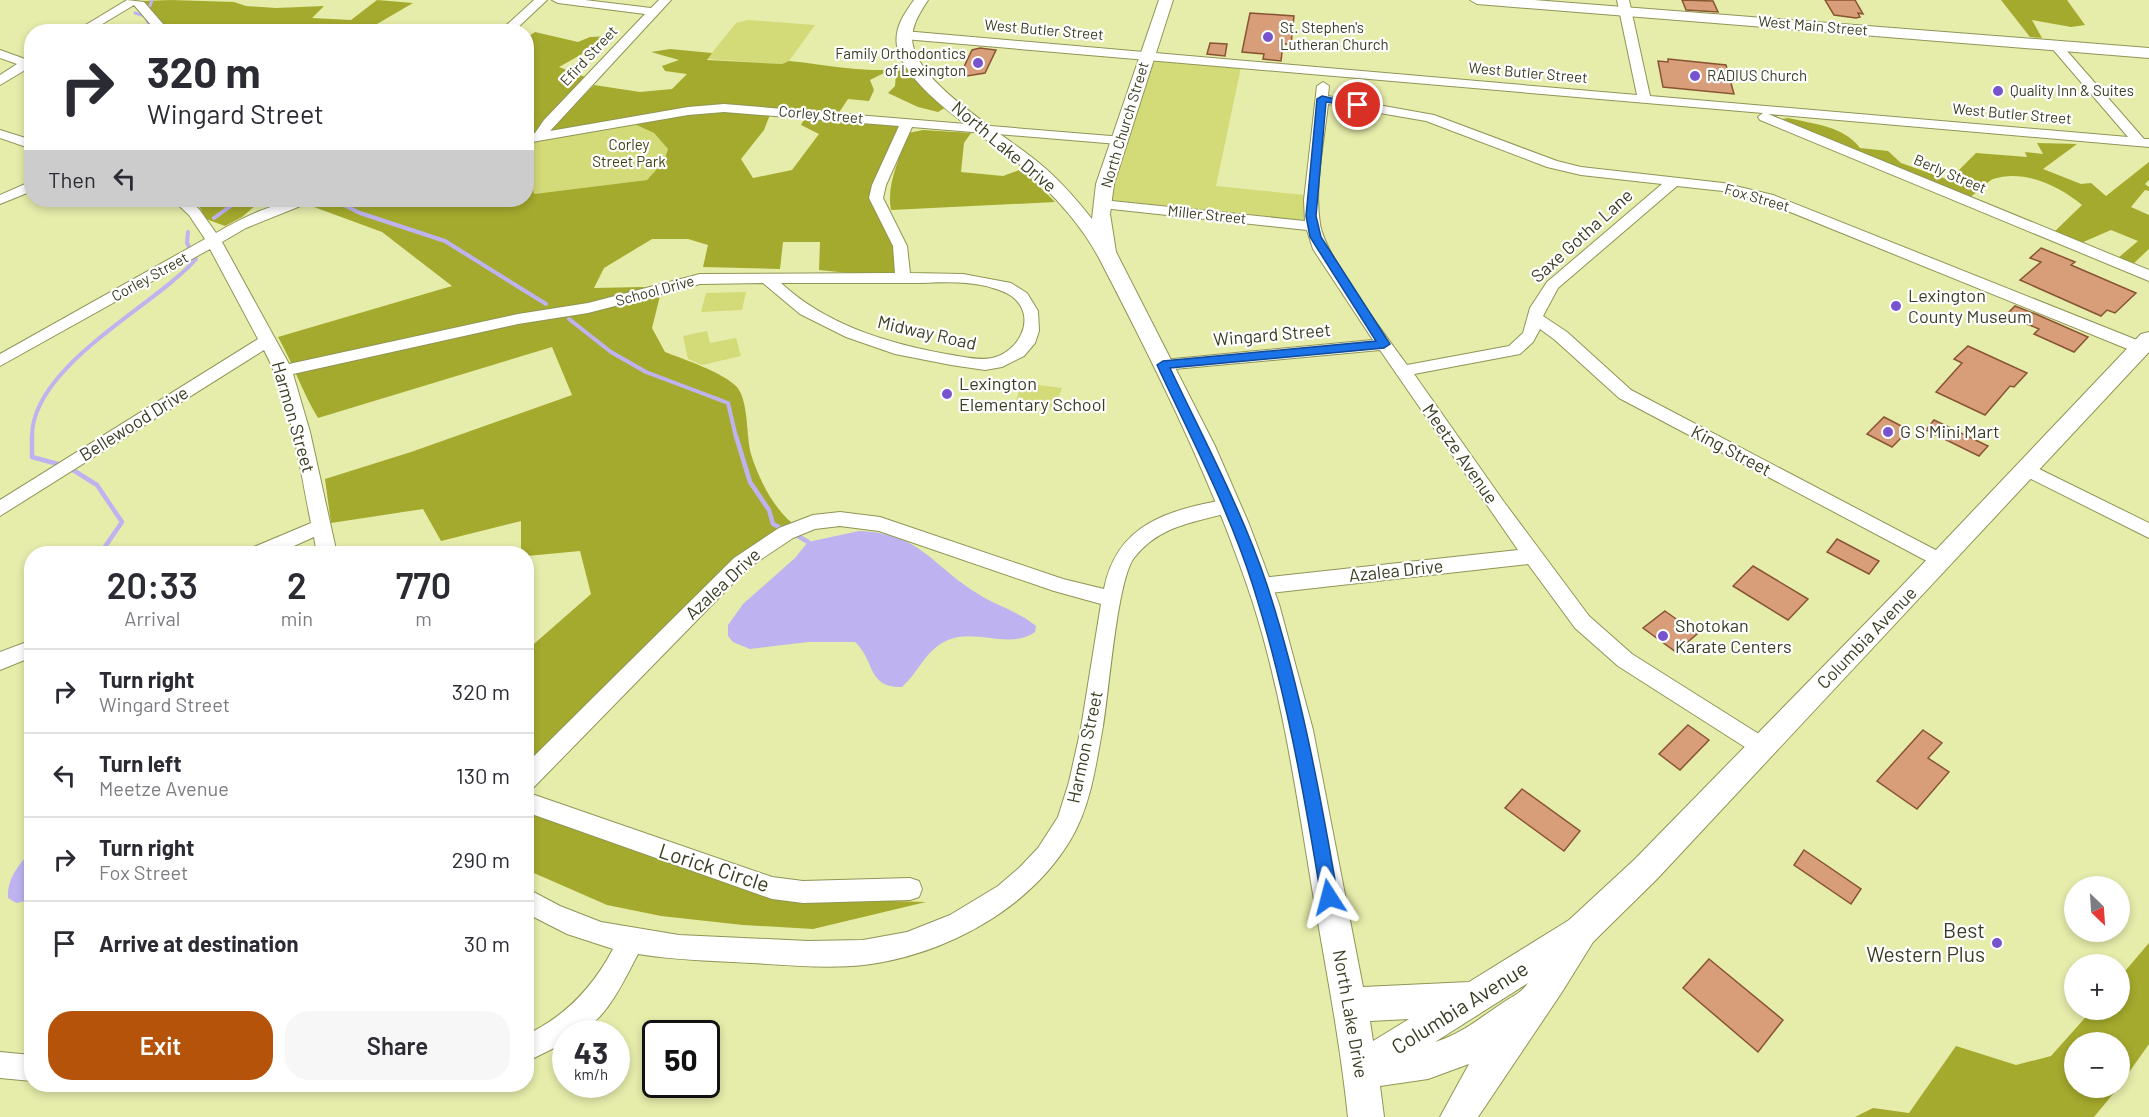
<!DOCTYPE html>
<meta charset="utf-8">
<style>
:root{--surface:#fff;--page:#f7f7f7;--text:#2b2b33;--muted:#7c7c81;--line:#e1e1e2;--accent:#b45309}
body{margin:0;font-family:Barlow,sans-serif;background:var(--page);color:var(--text);height:100vh;display:flex;flex-direction:column;font-size:22px;white-space:nowrap}
*{box-sizing:border-box;margin:0}
p{font-size:20px;color:var(--muted)}
.icon{flex:none;width:33px;height:33px;fill:none;stroke:currentColor;stroke-width:2;stroke-linecap:round;stroke-linejoin:round}
.map{position:relative;flex:1;overflow:hidden}
.details{position:absolute;left:24px;top:546px;width:510px;height:546px;display:flex;flex-direction:column;background:var(--surface);border-radius:24px;box-shadow:0 3px 9px #0003}
.details>*{flex:none}
.top-card{position:absolute;left:24px;top:24px;width:510px;height:183px;border-radius:24px;box-shadow:0 3px 9px #0003;background:#fff;color:var(--text);overflow:hidden}
.needle{width:39px;rotate:155deg}
.controls{position:absolute;left:2064px;top:876px;display:grid;gap:12px}
.controls a{display:grid;place-items:center;width:66px;height:66px;border-radius:50%;background:var(--surface);box-shadow:0 3px 9px #0003;font-size:30px}
.speed{position:absolute;left:552px;top:1020px;display:flex;gap:12px;font-size:30px;font-weight:700;text-align:center}
.speed>*{display:grid;place-content:center;width:78px;height:78px;border-radius:50%;background:var(--surface);box-shadow:0 3px 9px #0003;line-height:1}
.speed small{font-size:15px;font-weight:400}
.speed .limit{border:3px solid #111;border-radius:9px;background:#fff;color:#111}
.pin{position:absolute;display:grid;place-items:center;width:51px;height:51px;color:#fff;margin:-26px;border:3px solid #fff;border-radius:50%;box-shadow:0 2px 6px #0007}
.me{position:absolute;width:66px;margin:-33px;rotate:351deg;stroke-linejoin:round;filter:drop-shadow(0 0 4px #0008)}
.turn{display:flex;align-items:center;gap:21px;height:126px;padding:0 24px;font-size:27px}
.turn .icon{width:78px;height:78px;stroke-width:2.5}
.turn b{display:block;font-size:42px;line-height:51px}
.then{display:flex;align-items:center;height:57px;padding:0 24px;background:#0003;gap:12px;font-size:22px}
.eta{display:flex;justify-content:space-evenly;align-items:center;height:102px;text-align:center}
.eta b{font-size:36px;font-weight:600;line-height:42px}
.action{display:flex;gap:12px;margin-top:auto;padding:12px 24px}
.action a{flex:1;height:69px;border-radius:24px;background:var(--accent);color:#fff;font-size:24px;font-weight:600;line-height:69px;text-align:center}
.action a+a{background:var(--page);color:var(--text)}
ul{padding:0;list-style:none}
li{display:flex;align-items:center;gap:18px;height:84px;padding:0 24px;border-top:2px solid var(--line)}
li div{flex:1}
li b{display:block;font-size:22px}
li em{font-style:normal}
.map>svg:first-child{display:block}
.green{fill:#d3da78}
.forest{fill:#a4aa2d}
.water{fill:#beb3f0}
.lines{fill:none;stroke-linecap:round;stroke-linejoin:round}
.stream-far2{stroke:#beb3f0;stroke-width:3}
.stream-far1{stroke:#beb3f0;stroke-width:4}
.stream{stroke:#beb3f0;stroke-width:4.5}
.building{fill:#d89e7a;stroke:#885432;stroke-width:1.5}
.minor-casing{stroke:#909556;stroke-width:2}
.major-casing{stroke:#909556;stroke-width:2}
.minor{fill:#fff;fill-rule:evenodd}
.major{fill:#fff;fill-rule:evenodd}
.route{fill:#1a73e8;stroke:#114b97;stroke-width:1.5}
.poi-dot{fill:#7754cd;stroke:#fff;stroke-width:2}
.labels{text-anchor:middle;stroke-width:4.5;stroke-linejoin:round;paint-order:stroke}
.far-street-label{font-size:15px;fill:#3b3d23;stroke:#fff}
.far-poi-label{font-size:15px;fill:#3b3d23;stroke:#fff;text-anchor:start}
.far-park-label{font-size:15px;fill:#404312;stroke:#fff}
.street-label{font-size:18px;fill:#3b3d23;stroke:#fff}
.poi-label{font-size:18px;fill:#3b3d23;stroke:#fff;text-anchor:start}
.near-street-label{font-size:21px;fill:#3b3d23;stroke:#fff}
.near-poi-label{font-size:21px;fill:#3b3d23;stroke:#fff;text-anchor:end}
</style>
<div class="map">
<svg width="2149" height="1117" viewBox="0 0 2149 1117">
<rect width="100%" height="100%" fill="#e6ecaa"/>
<!-- green -->
<path class="green" d="M748,20L815,25L789,61L782,64L707,59L736,23Z
M1153,61L1241,67L1216,186L1304,195V220L1109,200Z
M632,123L654,133L668,149L664,161L647,180L534,194L527,162L526,142Z
M746,292L742,310L701,312L706,293Z
M707,331L710,343L736,338L741,356L702,365L688,359L683,336Z
M1022,383L1062,388L1055,408L1015,403Z"/>
<!-- forest -->
<path class="forest" d="M171,0L234,2L246,6L276,8L324,6L312,18L351,20L377,0L413,3L365,31L172,32L142,1Z
M2001,0H2067L2085,25L2071,27L2032,20L2042,38L2030,37Z
M535,32L578,42L590,37L614,36L559,67L588,78L533,135L526,136V38Z
M670,49L712,53L707,60L782,64L789,61C823,64 882,77 913,65L953,103L938,112L918,107L888,93L895,86L896,74L884,73L870,80L874,90L869,101L848,99L838,114L743,107L547,133L594,85L640,92L672,89L687,74L665,71L662,66L679,60L651,52Z
M689,111L771,112L764,130L741,159L753,178L792,170L819,134L801,125L806,115L899,124L873,185L893,237L898,278L819,270L820,242H783L780,269L703,267L708,245L688,239H652L604,268L594,288L643,287L660,296L652,328L665,352C685,360 720,371 736,386C749,399 746,437 751,454C758,478 776,514 798,527L741,563L527,763V712L530,709L527,702V650L591,594L580,551L527,556L526,554L521,553V521L441,541L423,509L331,523L325,479L411,452L572,395L552,347L318,418C302,392 293,363 278,337L452,286L382,232L303,203L313,200H526L527,162L534,194L647,180L664,161L668,149L654,133L632,123Z
M1788,118C1813,124 1844,126 1860,148L1888,151L1901,163L1949,180L1976,153L2027,157L2025,152L2043,154L2037,143L2077,144L2043,169L2081,184L2091,183L2106,196L2149,162V180L2145,184L2149,187V191L2145,190L2131,207L2149,215V249L2133,264L2118,258L2138,241L2111,230L2081,243L2054,232L2082,205C2059,186 2024,169 1993,179C1988,181 1975,195 1967,199L1775,120Z
M923,130L971,133L964,143L961,172L1003,176L1022,169L1055,202L891,210C886,184 900,158 908,133Z
M196,200H262L242,217L225,226L206,219Z
M526,808L797,898L926,902L813,929L743,925L661,916L607,905L527,870Z
M2149,943V1044L2120,1085V1042H2074V1088H2118L2094,1117H1855L1873,1108L1909,1113L1956,1046L2016,1065L2051,1056L2092,1010H2120V977Z"/>
<!-- water -->
<path class="water" d="M859,531C919,533 930,563 975,592C994,605 1018,611 1036,626L1035,632C1010,650 976,628 948,640C925,650 919,672 902,687C867,688 875,660 855,642H808L750,649L733,642L728,636V625L743,604L795,558L808,542Z
M31,851V900L16,903L8,898C7,878 19,865 31,851Z"/>
<g class="lines">
<!-- stream-far2 -->
<path class="stream-far2" d="M150,6L152,0
M135,13L145,16L149,25L142,32"/>
<!-- stream-far1 -->
<path class="stream-far1" d="M334,200L360,213L445,241L546,304
M214,218L239,200
M188,232L187,243L190,249
M569,319L611,352L646,372L728,403L736,437
M32,437C31,366 155,306 196,259"/>
<!-- stream -->
<path class="stream" d="M32,436V457L58,464
M736,436L750,482L769,510L773,524L779,527
M73,470L97,485L122,522L100,554
M798,536L808,542"/>
</g>
<!-- building -->
<path class="building" d="M1682,0L1713,1L1718,12L1686,10Z
M1825,0H1855L1863,14L1858,13L1860,17L1856,18L1834,15Z
M1250,13L1294,16L1291,44H1283L1281,61L1263,59L1264,54L1242,52Z
M1210,43L1227,44L1225,56L1207,54Z
M980,48L996,50L985,73L967,76L963,69L972,50Z
M1668,59L1726,65L1734,94L1663,87L1658,61L1668,62Z
M2041,248L2075,262L2071,265L2136,293L2115,313L2107,310L2101,316L2020,280L2041,262L2030,258Z
M2015,306L2038,315L2088,337L2074,352L2034,334L2039,329L2006,315Z
M1968,346L2027,373L2014,387L2010,386L1985,415L1936,392L1962,363L1954,359Z
M1884,417L1909,430L1892,447L1867,434Z
M1934,420L1988,446L1979,456L1926,430Z
M1837,539L1879,561L1869,574L1827,552Z
M1753,566L1808,599L1788,620L1733,586Z
M1665,611L1697,634L1676,652L1643,628Z
M1688,725L1709,740L1680,770L1659,754Z
M1923,730L1942,743L1928,758L1949,772L1917,809L1877,781Z
M1522,789L1580,831L1564,851L1505,808Z
M1804,850L1861,889L1851,904L1794,865Z
M1709,959L1783,1020L1758,1052L1683,988Z"/>
<g class="lines">
<defs>
<path id="minor" d="M127,0L144,2L170,32H157L134,5L89,32H74Z
M534,0H547L513,32H499Z
M552,0H585L651,8L659,0H671L550,131L688,107L724,104L1123,137L1125,140L1118,144L912,127L886,185L883,198L907,246L910,273L963,274L1011,283L1027,293L1038,311L1039,331L1035,343L1024,356L1002,367L985,370L951,365L895,354L846,337L800,314L763,283L700,284L588,313L518,324L293,374L310,432L337,554H317L314,537L276,554H247L249,549L311,523C299,465 292,402 264,350L0,516V500L258,339L210,249L0,366V354L205,239L189,215L173,200H188L199,209L216,233C244,217 277,200 310,200L308,203L246,228L222,242L289,364L518,314L588,303L700,274L895,273L893,246L869,198L872,185L899,126L724,112L688,115L526,143V135L535,133L544,120L645,14L558,3ZM781,283C823,283 866,283 909,283C934,283 961,280 986,286C996,289 1008,292 1015,299C1037,320 1017,353 992,358C977,361 961,356 946,354C887,343 826,325 781,283Z
M1617,0H1629L1650,96L2128,137L2050,46L2060,43L2144,139H2149V147L1768,114L2149,270V281L1760,120L1758,117L1763,113L904,39L898,35L904,31L1637,95Z
M0,50L25,59L32,56V66L0,85V75L17,64L0,58Z
M1323,82L1329,86L1328,96L1434,115L1557,161L1581,167L1723,183L1773,195L2147,344L2149,348L2141,353L2135,352L1763,201L1723,191L1677,186L1558,288L1543,316L1567,332L1631,390L1947,556L1950,561L1947,566L1940,568L1619,398L1555,340L1540,329L1533,342L1520,354L1414,374L1504,502L1589,616L1632,654L1770,741L1773,748L1770,755L1762,758L1618,666L1575,628L1528,564L1260,594L1253,591L1250,586L1253,581L1260,578L1518,550L1380,350L1163,370L1155,365L1163,360L1373,340L1313,249L1307,230L1102,208L1095,204L1102,200L1305,221L1304,200L1317,86ZM1328,104L1426,121L1547,167L1581,175L1662,184L1547,282L1530,308L1523,333L1509,346L1407,365C1385,334 1325,257 1320,224C1314,185 1324,143 1328,104Z
M0,130L32,140V149L0,138Z
M32,181V191L0,204V195Z
M2027,463L2149,523V538L2021,474L2018,469L2021,464Z
M1228,499L1235,501L1237,506L1235,511C1198,522 1160,524 1134,558C1117,580 1109,692 1103,726C1096,764 1091,805 1071,839C1029,910 944,955 864,965C826,969 788,965 751,963C713,961 675,960 638,954C623,982 601,1034 566,1034V1042L526,1062V1035C566,1016 593,987 613,949L567,934L526,913V888L560,906L601,922L679,935L808,941L863,940L907,932L950,915L998,886L1019,868L1038,848L1058,817L1069,782L1081,728L1101,604L1054,591L879,531L840,526L815,529L793,538L748,568L534,787L526,790V764L734,558L779,528L813,515L840,512L880,517L1063,579L1104,589C1117,523 1169,510 1228,499Z
M32,640V657L0,670V652Z
M526,792L772,877L803,881L910,878L919,881L922,889L919,897L910,900L803,903L772,899L526,812Z
M0,1052L32,1055V1081L0,1078Z"/>
<path id="major" d="M914,0H928C919,14 909,29 913,46C923,88 1006,135 1039,163C1059,179 1076,199 1092,219L1096,184L1159,0H1173L1114,184L1110,214L1116,252L1215,446L1249,524L1279,604L1313,730L1363,987L1469,982L1569,920L1635,859L1897,591L2141,334L2149,332V352L1657,879L1593,942L1562,992L1478,1117H1440L1469,1064L1428,1079L1380,1086L1384,1117H1348C1340,1040 1325,964 1312,888C1296,791 1282,693 1252,600C1213,482 1158,372 1101,262C1084,228 1055,196 1026,170C992,140 906,92 897,46C894,28 904,14 914,0ZM1528,983C1520,994 1515,995 1504,1002C1481,1017 1462,1034 1435,1042ZM1409,1019L1373,1041L1370,1021Z
M1470,0H1534L2149,48V58L1477,4Z"/>
</defs>
<!-- minor casing -->
<use href="#minor" class="minor-casing"/>
<!-- major casing -->
<use href="#major" class="major-casing"/>
<!-- minor -->
<use href="#minor" class="minor"/>
<!-- major -->
<use href="#major" class="major"/>
</g>
<!-- route -->
<path class="route" d="M1322,96L1363,105L1358,107L1326,102L1316,216L1321,237L1390,344L1384,348L1170,368C1204,440 1242,510 1267,585C1300,686 1320,792 1338,897L1335,902L1329,905L1323,902L1321,897C1304,792 1285,687 1253,586C1229,510 1191,438 1157,365L1163,361L1376,341L1310,237L1306,216L1317,99Z"/>
<!-- markers -->
<g class="poi-dot">
<circle cx="1268" cy="37" r="6"/>
<circle cx="978" cy="63" r="6"/>
<circle cx="1695" cy="76" r="6"/>
<circle cx="1998" cy="91" r="6"/>
<circle cx="1896" cy="306" r="6"/>
<circle cx="947" cy="394" r="6"/>
<circle cx="1888" cy="432" r="6"/>
<circle cx="1663" cy="636" r="6"/>
<circle cx="1997" cy="943" r="6"/>
</g>
<g class="labels">
<!-- far-street labels -->
<g class="far-street-label">
<text transform="translate(1813 26) rotate(5)" y="5">West Main Street</text>
<text transform="translate(1044 30) rotate(5)" y="5">West Butler Street</text>
<text transform="translate(589 56) rotate(-47)" y="5">Efird Street</text>
<text transform="translate(1528 73) rotate(5)" y="5">West Butler Street</text>
<text transform="translate(2012 114) rotate(5)" y="5">West Butler Street</text>
<text transform="translate(821 115) rotate(5)" y="5">Corley Street</text>
<text transform="translate(1125 125) rotate(-73)" y="5">North Church Street</text>
<text transform="translate(1950 174) rotate(23)" y="5">Berly Street</text>
<text transform="translate(1757 198) rotate(16)" y="5">Fox Street</text>
<text transform="translate(1207 215) rotate(6)" y="5">Miller Street</text>
<text transform="translate(150 277) rotate(-29)" y="5">Corley Street</text>
<text transform="translate(655 291) rotate(-15)" y="5">School Drive</text>
</g>
<!-- far-poi labels -->
<g class="far-poi-label">
<text x="1280" y="33">St. Stephen's<tspan x="1280" dy="17">Lutheran Church</tspan></text>
<text x="966" y="59" text-anchor="end">Family Orthodontics<tspan x="966" dy="17">of Lexington</tspan></text>
<text x="1707" y="81">RADIUS Church</text>
<text x="2010" y="96">Quality Inn &amp; Suites</text>
</g>
<!-- far-park labels -->
<g class="far-park-label">
<text x="629" y="150">Corley<tspan x="629" dy="17">Street Park</tspan></text>
</g>
<!-- street labels -->
<g class="street-label">
<text transform="translate(1004 147) rotate(40)" y="6">North Lake Drive</text>
<text transform="translate(1582 236) rotate(-42)" y="6">Saxe Gotha Lane</text>
<text transform="translate(927 333) rotate(13)" y="6">Midway Road</text>
<text transform="translate(1272 335) rotate(-5)" y="6">Wingard Street</text>
<text transform="translate(293 417) rotate(74)" y="6">Harmon Street</text>
<text transform="translate(134 424) rotate(-32)" y="6">Bellewood Drive</text>
<text transform="translate(1731 451) rotate(28)" y="6">King Street</text>
<text transform="translate(1460 454) rotate(55)" y="6">Meetze Avenue</text>
<text transform="translate(1396 571) rotate(-6)" y="6">Azalea Drive</text>
<text transform="translate(723 584) rotate(-43)" y="6">Azalea Drive</text>
<text transform="translate(1867 638) rotate(-46)" y="6">Columbia Avenue</text>
<text transform="translate(1085 747) rotate(-78)" y="6">Harmon Street</text>
<text transform="translate(1350 1014) rotate(80)" y="6">North Lake Drive</text>
</g>
<!-- poi labels -->
<g class="poi-label">
<text x="1908" y="302">Lexington<tspan x="1908" dy="21">County Museum</tspan></text>
<text x="959" y="390">Lexington<tspan x="959" dy="21">Elementary School</tspan></text>
<text x="1900" y="438">G S Mini Mart</text>
<text x="1675" y="632">Shotokan<tspan x="1675" dy="21">Karate Centers</tspan></text>
</g>
<!-- near-street labels -->
<g class="near-street-label">
<text transform="translate(714 868) rotate(18)" y="7">Lorick Circle</text>
<text transform="translate(1460 1008) rotate(-32)" y="7">Columbia Avenue</text>
</g>
<!-- near-poi labels -->
<g class="near-poi-label">
<text x="1985" y="938">Best<tspan x="1985" dy="24">Western Plus</tspan></text>
</g>
</g>
</svg>
<div class="controls">
<a><svg class="needle" viewBox="-14 -14 28 28"><path d="M0-13l5 13h-10z" fill="#e53935"/><path d="M0 13l5-13h-10z" fill="#7c7c81"/></svg></a>
<a>+</a>
<a>−</a>
</div>
<div class="speed"><div>43<small>km/h</small></div><div class="limit">50</div></div>
<div class="pin" style="left:1358px;top:105px;background:#d93025"><svg class="icon" aria-label="arrive" viewBox="0 0 24 24"><path d="M6 21V4h12l-3 4 3 4H6"/></svg></div>
<svg class="me" style="left:1329px;top:897px" viewBox="-20 -20 40 40"><path d="M0-17L14 15 0 8-14 15z" fill="#1a73e8" stroke="#fff" stroke-width="4"/></svg>
<div class="top-card">
<div class="turn"><svg class="icon" aria-label="right" viewBox="0 0 24 24"><path d="M7 20v-9h11M14 6l5 5-5 5"/></svg><div><b>320 m</b>Wingard Street</div></div>
<div class="then">Then<svg class="icon" aria-label="left" viewBox="0 0 24 24"><path d="M17 20v-9H6M10 6l-5 5 5 5"/></svg></div>
</div>
<section class="details">
<div class="eta">
<div><b>20:33</b><p>Arrival</p></div>
<div><b>2</b><p>min</p></div>
<div><b>770</b><p>m</p></div>
</div>
<ul>
<li><svg class="icon" aria-label="right" viewBox="0 0 24 24"><path d="M7 20v-9h11M14 6l5 5-5 5"/></svg><div><b>Turn right</b><p>Wingard Street</p></div><em>320 m</em></li>
<li><svg class="icon" aria-label="left" viewBox="0 0 24 24"><path d="M17 20v-9H6M10 6l-5 5 5 5"/></svg><div><b>Turn left</b><p>Meetze Avenue</p></div><em>130 m</em></li>
<li><svg class="icon" aria-label="right" viewBox="0 0 24 24"><path d="M7 20v-9h11M14 6l5 5-5 5"/></svg><div><b>Turn right</b><p>Fox Street</p></div><em>290 m</em></li>
<li><svg class="icon" aria-label="arrive" viewBox="0 0 24 24"><path d="M6 21V4h12l-3 4 3 4H6"/></svg><div><b>Arrive at destination</b></div><em>30 m</em></li>
</ul>
<div class="action"><a>Exit</a><a>Share</a></div>
</section>
</div>
